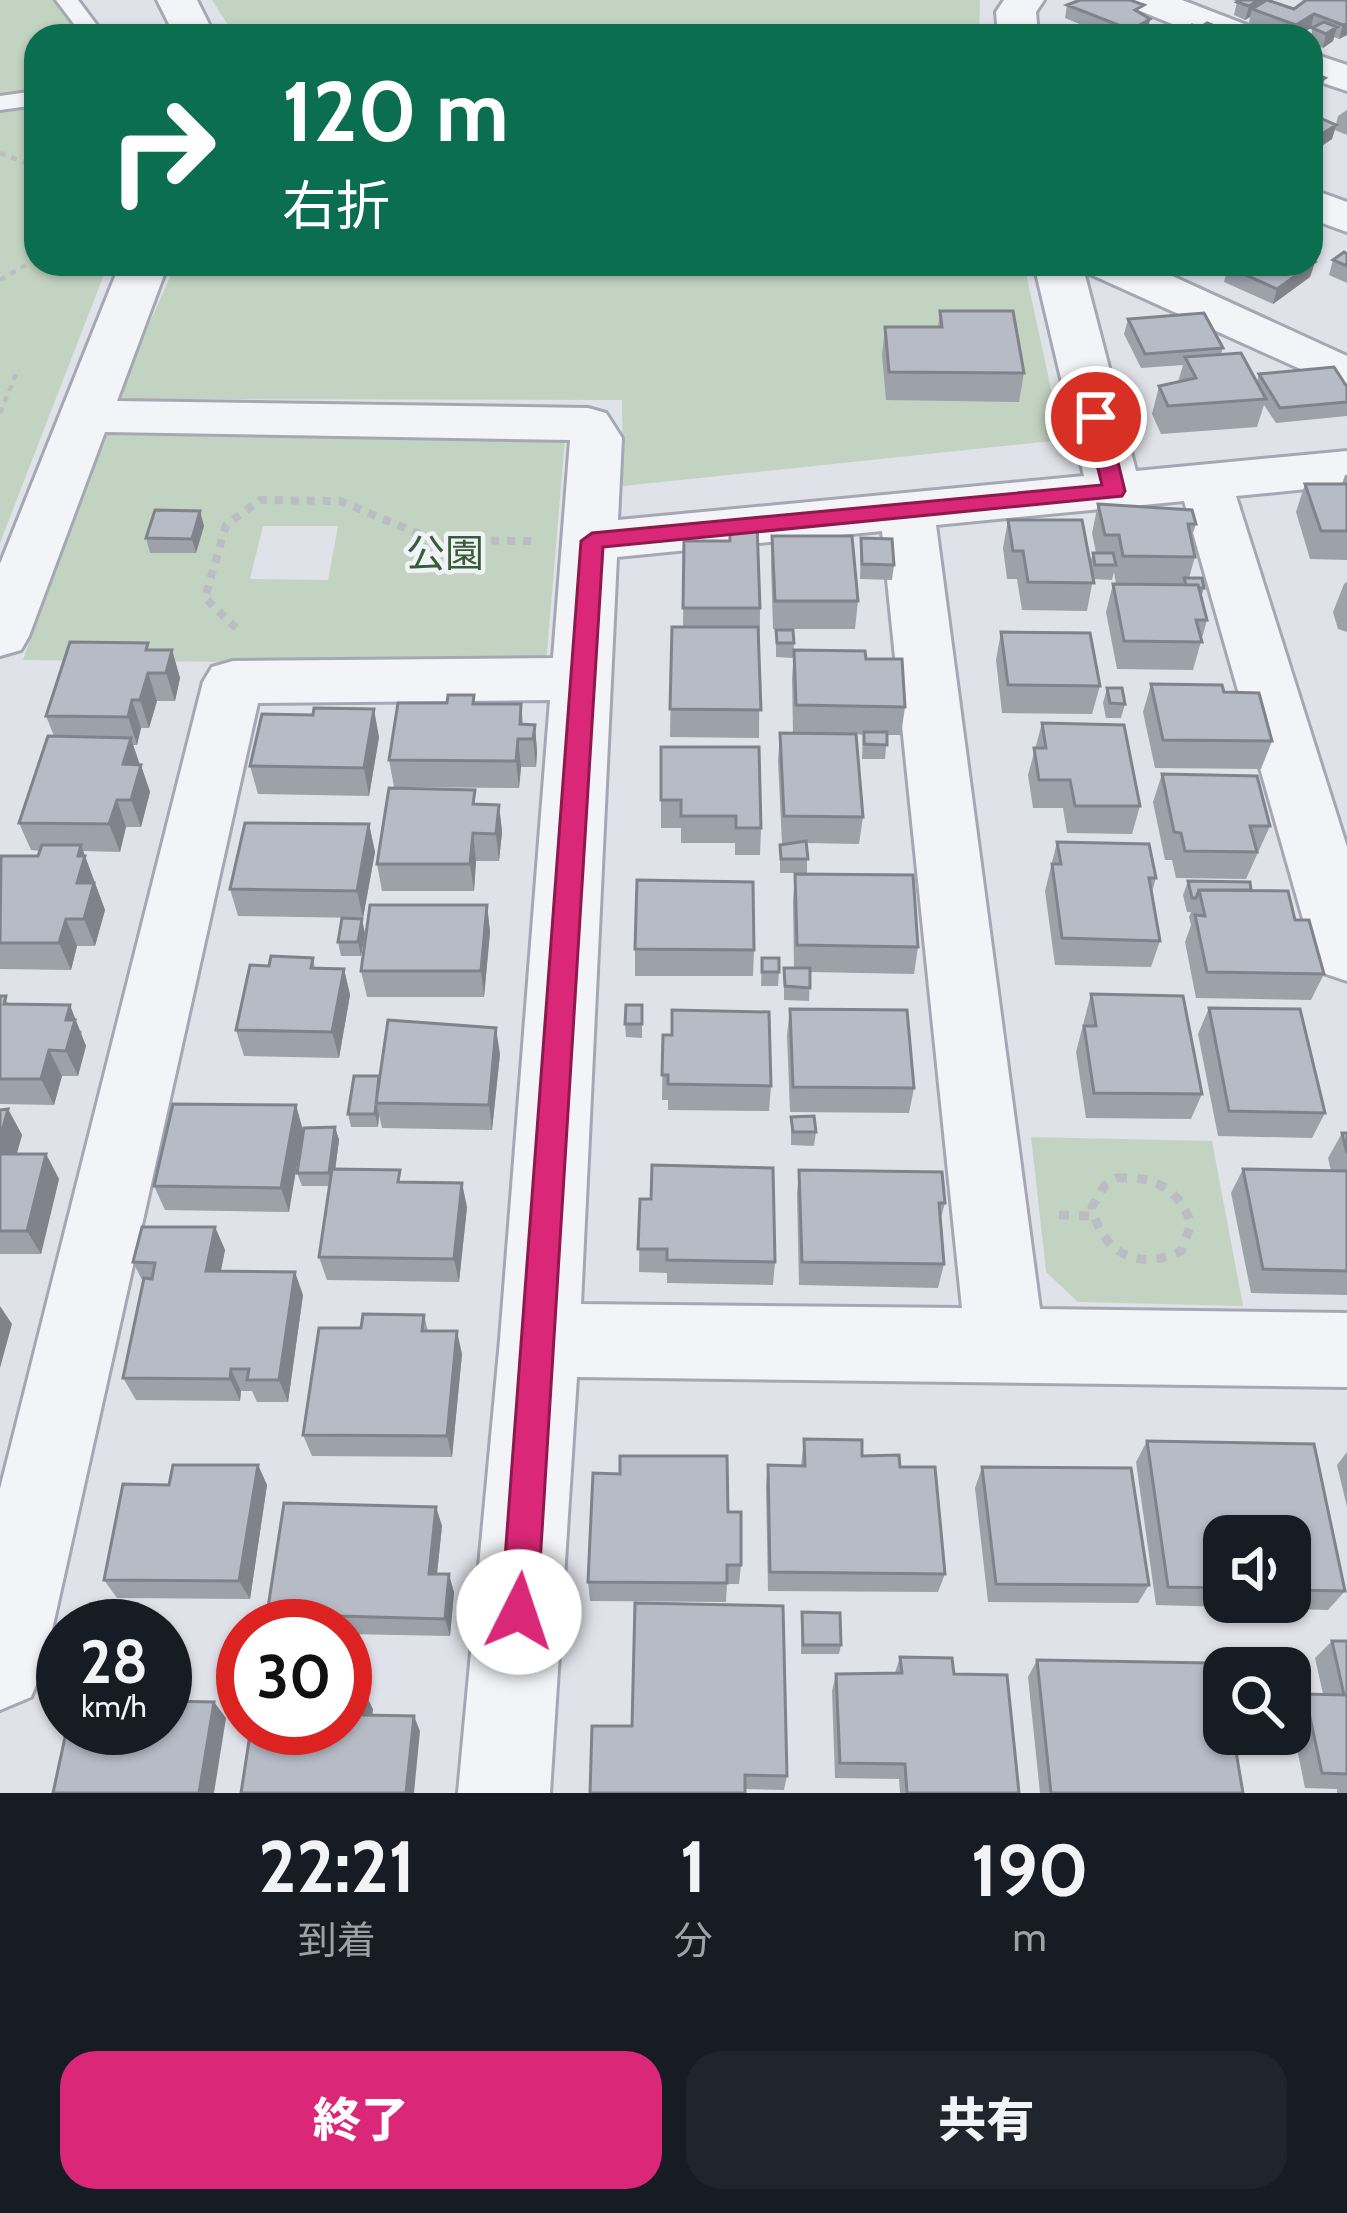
<!DOCTYPE html>
<html lang="ja">
<meta charset="utf-8">
<style>
:root{--surface:#171b24;--page:#20242c;--text:#f1f3f6;--muted:#9ea1a6;--accent:#db2777}
body{margin:0;font-family:Cabin,"Noto Sans JP",sans-serif;background:var(--page);color:var(--text);height:100vh;display:flex;flex-direction:column;font-size:45px;white-space:nowrap}
*{box-sizing:border-box;margin:0}
p{font-size:39px;color:var(--muted)}
.icon{flex:none;width:66px;height:66px;fill:none;stroke:currentColor;stroke-width:2;stroke-linecap:round;stroke-linejoin:round}
.map{position:relative;height:1793px;overflow:hidden}
.sheet{display:flex;flex-direction:column;background:var(--surface);flex:1}
.sheet>*{flex:none}
.hud{position:absolute;left:24px;top:24px;width:1299px;height:252px;border-radius:36px;box-shadow:0 3px 9px #0004;background:#0b6e4f;color:#fff;overflow:hidden}
.tools{position:absolute;left:1203px;top:1515px;display:grid;gap:24px}
.tools a{display:grid;place-items:center;width:108px;height:108px;border-radius:24px;background:var(--surface);box-shadow:0 3px 9px #0004;font-size:60px}
.speed{position:absolute;left:36px;top:1599px;display:flex;gap:24px;font-size:60px;font-weight:700;text-align:center}
.speed>*{display:grid;place-content:center;width:156px;height:156px;border-radius:50%;background:var(--surface);box-shadow:0 3px 9px #0004;line-height:1}
.speed small{font-size:30px;font-weight:400}
.speed .limit{border:18px solid #d22;background:#fff;color:#111}
.pin{position:absolute;display:grid;place-items:center;width:102px;height:102px;color:#fff;margin:-51px;border:6px solid #fff;border-radius:50%;box-shadow:0 3px 12px #0007}
.me{position:absolute;width:132px;margin:-66px;rotate:4deg;stroke-linejoin:round;filter:drop-shadow(0 0 9px #0008)}
.turn{display:flex;align-items:center;gap:42px;height:252px;padding:0 60px;font-size:54px}
.turn .icon{width:156px;height:156px;stroke-width:2.5}
.turn b{display:block;font-size:84px;line-height:102px}
.eta{display:flex;justify-content:space-evenly;align-items:center;height:204px;text-align:center}
.eta b{font-size:72px;font-weight:800;line-height:84px}
.action{display:flex;gap:24px;margin-top:auto;padding:24px 60px}
.action a{flex:1;height:138px;border-radius:36px;background:var(--accent);color:#fff;font-size:48px;font-weight:800;line-height:138px;text-align:center}
.action a+a{background:var(--page);color:var(--text)}
.map>svg:first-child{display:block}
.green{fill:#c3d3c1;fill-rule:evenodd}
.lines{fill:none;stroke-linecap:round;stroke-linejoin:round}
.lane-casing{stroke:#a5a8b3;stroke-width:6}
.street-casing{stroke:#a5a8b3;stroke-width:6}
.path-far2{stroke:#babdc4;stroke-width:4.5;stroke-dasharray:6 6;stroke-linecap:butt}
.path-far1{stroke:#babdc4;stroke-width:8;stroke-dasharray:8 8;stroke-linecap:butt}
.path{stroke:#babdc4;stroke-width:9;stroke-dasharray:10 10;stroke-linecap:butt}
.lane{fill:#f3f4f7;fill-rule:evenodd}
.street{fill:#f3f4f7;fill-rule:evenodd}
.wall{fill:#9da1aa;fill-rule:evenodd}
.shaded-wall{fill:#80838b}
.building{fill:#b7bbc6;stroke:#80838b;stroke-width:3}
.route{fill:#db2777;stroke:#8e194d;stroke-width:3}
.labels{text-anchor:middle;stroke-width:9;stroke-linejoin:round;paint-order:stroke}
.park-label{font-size:39px;fill:#375d36;stroke:#f0f2f7}
</style>
<div class="map">
<svg width="1347" height="1793" viewBox="0 0 1347 1793">
<rect width="100%" height="100%" fill="#e0e2e9"/>
<!-- green -->
<path class="green" d="M0,0H55L81,36H36V264H108L0,543Z
M212,0H980L979,36H235Z
M176,264H1024L1062,440L623,486L622,400L115,399Z
M101,435L565,439L546,665L23,660ZM263,526H338L328,580L250,579Z
M1031,1137L1212,1141L1243,1306L1078,1302L1046,1272Z"/>
<g class="lines">
<defs>
<path id="lane" d="M56,0H78L105,36H83Z
M36,91V105L0,110V96Z"/>
<path id="street" d="M157,0H197L215,36H175Z
M1004,0H1044L1036,12L1038,36H998L996,12Z
M1127,0H1182L1252,27L1258,36H1202L1133,8Z
M1311,53L1347,65V91L1311,79Z
M1311,189L1347,202V232L1311,219Z
M120,264H168L117,401L588,408L606,413L622,438L618,520L1084,476L1034,264H1082L1136,471L1347,451V485L1236,496L1347,847V981L1323,973L1313,954L1184,501L936,525L1040,1309L1347,1313V1387L577,1377L550,1793H458L500,1340L550,700L258,703L44,1666L31,1697L0,1710V1489L203,682L212,667L233,661L553,658L570,440L105,432L29,636L21,650L0,656V564ZM882,531L962,1308L581,1304L617,557Z
M1083,264H1146L1347,356V390L1090,274Z"/>
</defs>
<!-- lane casing -->
<use href="#lane" class="lane-casing"/>
<!-- street casing -->
<use href="#street" class="street-casing"/>
<!-- path-far2 -->
<path class="path-far2" d="M0,153L36,167
M0,280L36,259
M0,413L16,374"/>
<!-- path-far1 -->
<path class="path-far1" d="M236,628L205,598L226,525L260,500L340,501L434,540L531,541"/>
<!-- path -->
<path class="path" d="M1117,1178C1154,1176 1179,1188 1191,1224L1181,1251C1138,1272 1102,1253 1092,1207L1105,1185Z
M1059,1215L1093,1216"/>
<!-- lane -->
<use href="#lane" class="lane"/>
<!-- street -->
<use href="#street" class="street"/>
</g>
<!-- wall -->
<path class="wall" d="M1233,0H1271L1294,9L1347,0V35L1339,39L1334,37L1333,41L1323,48L1311,43L1312,28H1311L1297,36H1284L1249,23L1250,17L1245,20L1234,15L1237,2Z
M1067,5L1142,15L1150,19L1147,33L1142,36H1108L1065,18Z
M1347,110V135L1335,130L1332,139L1311,153V114L1336,124L1338,116Z
M1347,254V283L1329,275L1333,260Z
M1315,262L1310,277L1273,304L1224,282L1228,267Z
M940,311L1024,373L1019,402L886,400L882,355L885,327H938Z
M1128,319L1223,348L1221,354L1257,381L1259,374L1347,387V416L1276,423L1264,405L1257,427L1161,434L1152,414L1159,386L1178,382L1183,365L1141,368L1124,334Z
M1345,475H1347V560L1310,559L1296,512L1305,484H1342Z
M1098,504L1196,524L1191,539L1195,557L1189,578L1204,588L1201,598L1207,620L1193,670L1117,669L1106,612L1113,584H1116L1114,572L1112,580L1093,579L1087,611L1022,610L1017,579H1007L1003,548L1008,520L1090,563L1093,553H1096L1092,533Z
M204,526L196,553H150L146,538Z
M772,536L858,601L855,629H773L771,564Z
M861,538L894,565L892,580L860,579Z
M684,541L760,608L759,738L670,737L672,627H683Z
M1347,582V632L1338,629L1333,612L1344,584Z
M776,630L794,643L793,658L776,657Z
M1001,632L1100,686L1092,714L1002,713L996,660Z
M150,650H172L180,678L175,701H157L149,728H141L137,745H133L150,792L141,827H126L120,852L83,851L105,910L95,946H77L71,970L0,969V859L38,856L40,851L31,850L19,823L54,736L46,716Z
M794,650L866,659L905,707L901,735H887L885,759H862L863,735L857,734L863,817L859,844L807,843V873H780V845L792,843H782L778,761L780,733H793L792,678Z
M1151,684L1224,692L1272,741L1261,769L1155,768L1143,712Z
M1107,688L1125,704L1121,718H1106L1103,703Z
M476,704H521L523,724L535,725L537,752L536,767H521L519,788L394,787L389,760Z
M313,715L379,737L369,796L258,794L250,766Z
M1042,723L1140,806L1132,834L1067,833L1063,808H1033L1028,775Z
M661,747L761,828L760,855H735V843H681V828H661Z
M1162,774L1270,826L1246,879L1176,878L1172,860H1165L1153,802Z
M476,804L499,805L502,832L499,861H476L474,891H382L377,864Z
M369,824L375,852L363,918L238,916L230,889Z
M1057,842L1156,878L1152,892L1160,941L1151,967L1055,965L1045,891Z
M795,874L918,947L914,974L810,972L809,1001L784,1000V968H794L793,901Z
M1188,881L1251,890L1295,920L1324,974L1311,1000L1196,998L1185,942L1191,925L1189,917L1191,912H1187L1183,895Z
M487,905L490,932L484,997H367L361,971Z
M365,933L361,956H341L338,942Z
M635,949L754,950L753,976H635Z
M313,958L315,968L344,969L350,995L339,1058L244,1056L236,1030L269,966Z
M762,958L779,972L778,986H761Z
M1091,994L1202,1094L1191,1119L1086,1118L1076,1052Z
M0,996L11,1005L82,1031L81,1035L86,1046L78,1076H62L54,1105L0,1104Z
M642,1005V1038L626,1037L625,1024Z
M1209,1008L1325,1113L1312,1138L1218,1136L1198,1034Z
M790,1009L914,1088L909,1113L790,1112L787,1035Z
M663,1035L771,1086L769,1111L668,1110V1100H662Z
M500,1054L492,1130L382,1128L379,1115L378,1127H351L348,1114L379,1076Z
M296,1105L289,1212L165,1210L154,1186Z
M8,1109L22,1135L16,1154H46L59,1179L41,1254H0V1110Z
M791,1117L816,1132L814,1146L791,1145Z
M335,1127L339,1140L335,1170L402,1182L467,1207L459,1282L327,1280L319,1257L330,1186H302L297,1173Z
M1342,1133H1347V1295L1251,1293L1231,1193L1243,1169L1331,1171L1328,1158Z
M799,1170L945,1203L940,1221L944,1264L938,1288L799,1285L797,1194Z
M640,1199L775,1262L773,1285L667,1283V1273L639,1272Z
M215,1227L225,1250L221,1271L303,1295L288,1402H257L252,1391H241L240,1401L136,1400L123,1378L143,1282L133,1262Z
M424,1315L428,1331L462,1354L452,1457L312,1456L303,1435L361,1328Z
M804,1439L900,1467L945,1574L938,1592L768,1591L766,1486L768,1465L801,1466Z
M1147,1441L1314,1444L1345,1591L1328,1610L1156,1605L1136,1462ZM1224,1536H1290V1602H1224Z
M1347,1452V1507L1337,1465Z
M258,1465L267,1485L250,1599L117,1598L104,1580L169,1485Z
M982,1467L1149,1585L1138,1603L988,1602L975,1488Z
M436,1507L442,1526L437,1574L454,1592L450,1636L345,1634V1626H273L267,1614Z
M728,1512L741,1565L739,1584H727L726,1602L590,1601L588,1582Z
M802,1612L841,1645L839,1654H801Z
M1332,1641H1347V1793H1337V1789L1305,1788L1290,1714V1709L1305,1694H1323L1315,1658Z
M900,1657L954,1674L1019,1793H900L899,1779L835,1778L832,1691L836,1674L895,1673Z
M1037,1660L1213,1682L1243,1793H1040L1028,1677Z
M632,1726L787,1776L784,1790L745,1789Z"/>
<!-- shaded-wall -->
<path class="shaded-wall" d="M1257,0H1269L1252,9L1250,17L1245,20L1249,6Z
M1314,14L1311,28L1297,36H1293L1296,25Z
M1150,19L1147,33L1142,36H1130L1131,30Z
M1347,23V35L1339,39L1343,25Z
M1337,27L1333,41L1323,48L1326,34Z
M1325,78L1321,92L1311,98V86Z
M1336,125L1332,139L1311,153V141Z
M1315,262L1310,277L1273,304L1277,289Z
M200,511L204,526L196,553L192,539Z
M172,650L180,678L175,701L166,673Z
M148,673L157,701L149,728L140,700Z
M132,700L141,728L137,745L128,717Z
M374,709L379,737L369,796L364,768Z
M535,725L537,752L536,767L533,739Z
M131,738L140,766L123,764Z
M518,739L521,767L519,788L516,761Z
M141,765L150,792L141,827L131,800Z
M117,800L126,827L120,852L109,824Z
M499,805L502,832L499,861L496,834Z
M369,824L375,852L363,918L357,891Z
M473,833L476,861L474,891L470,864Z
M81,845L105,910L95,946L84,919L77,883L78,856Z
M487,905L490,932L484,997L481,971Z
M66,919L77,946L71,970L59,943Z
M362,919L365,933L361,956L358,942Z
M344,969L350,995L339,1058L332,1032Z
M70,1005L86,1046L78,1076L66,1051V1020Z
M496,1028L500,1054L492,1130L489,1105Z
M49,1050L62,1076L54,1105L41,1079Z
M379,1076L376,1103L379,1115L378,1127L375,1114Z
M296,1105L303,1130L289,1212L281,1188Z
M8,1109L22,1135L10,1179L0,1162V1139Z
M335,1127L339,1140L333,1186L329,1173Z
M46,1154L59,1179L41,1254L27,1231Z
M462,1183L467,1207L459,1282L454,1259Z
M215,1227L225,1250L216,1294L206,1271Z
M295,1272L303,1295L288,1402L279,1380Z
M0,1306L12,1324L0,1368Z
M457,1331L462,1354L452,1457L447,1436Z
M231,1369L241,1391L240,1401L230,1379Z
M258,1465L267,1485L250,1599L239,1581Z
M436,1507L442,1526L435,1592L429,1574Z
M449,1574L454,1592L450,1636L445,1619Z
M365,1693L373,1709L371,1731L363,1715Z
M214,1702L226,1718L214,1793H199Z
M414,1716L420,1731L414,1793H406Z"/>
<!-- building -->
<path class="building" d="M1080,0H1130L1144,5L1135,10L1150,19L1131,30L1067,5Z
M1240,0H1259L1249,6L1237,2Z
M1267,0L1294,9L1306,0H1347V23L1343,25L1314,14L1296,25L1252,9Z
M1324,22L1337,27L1326,34L1312,28Z
M1207,23L1225,30L1218,36H1173L1192,25L1200,28Z
M1311,72L1325,78L1311,86Z
M1311,114L1336,125L1311,141Z
M1344,252L1347,254V266L1333,260Z
M1311,260L1315,262L1277,289L1228,267L1232,264H1311Z
M940,311H1013L1024,373L889,372L885,327H942Z
M1204,313L1223,348L1145,354L1128,319Z
M1241,353L1266,399L1168,406L1159,386L1196,378L1185,357Z
M1334,367L1347,387V402L1280,408L1259,374Z
M1305,484H1347V531H1321Z
M1098,504L1192,510L1196,524H1188L1195,557L1123,556L1119,535H1105Z
M155,510L200,511L192,539L146,538Z
M1008,520H1082L1094,583L1028,582L1023,551H1013Z
M730,524H757L760,608H683L684,541H730Z
M772,536H852L858,601H775Z
M861,538L892,539L894,565L862,564Z
M1093,553H1113L1116,565H1095Z
M1184,578H1202L1204,588H1199L1198,585H1186Z
M1113,584L1198,585L1207,620H1196L1202,642L1124,641Z
M672,627H758L761,710L670,709Z
M776,630H793L794,643H777Z
M1001,632L1090,633L1100,686L1008,685Z
M70,642L148,643L146,650H172L166,673H148L140,700H132L128,717L46,716Z
M794,650L865,651L866,659H902L905,707L796,705Z
M1151,684L1222,685L1224,692L1259,693L1272,741L1163,740Z
M1107,688H1122L1125,704L1110,703Z
M448,695H474L473,704H521L520,724L535,725L533,739H518L516,761L389,760L398,703H447Z
M314,708L374,709L364,768L250,766L262,714L313,715Z
M1042,723L1124,725L1140,806H1075L1070,780H1039L1034,748H1046Z
M864,732H887V745L864,744Z
M780,733L856,734L863,817L784,816Z
M48,736L131,738L123,764L141,765L131,800H117L109,824L19,823Z
M661,747H759L761,828H736V816H681V800H661Z
M1162,774L1257,776L1270,826H1250L1257,852L1185,851L1181,833L1174,832Z
M389,788L475,790L473,804L499,805L496,834L473,833L470,864H377Z
M245,823L369,824L357,891L230,889Z
M806,841L808,859H781L780,845Z
M1057,842L1149,844L1156,878H1149L1160,941L1062,938L1052,864H1061Z
M42,845H81L78,856H85L77,883H94L84,919H66L59,943H0L1,856H38Z
M795,874L913,875L918,947L797,945Z
M637,880L753,882L754,950L635,949Z
M1188,881L1250,882L1251,890H1199L1196,898H1192Z
M1199,890L1288,891L1295,920H1309L1324,974L1207,972L1195,915L1205,916Z
M370,905H487L481,971H361Z
M342,918L362,919L358,942H338Z
M271,956L313,958L311,968L344,969L332,1032L236,1030L250,965L269,966Z
M762,958H779V972H762Z
M784,968H810V988L785,986Z
M1091,994L1183,996L1202,1094L1094,1093L1084,1026H1096Z
M0,996H6L4,1004L70,1005L66,1020H75L66,1051L49,1050L41,1079H0Z
M626,1005H642V1024H625Z
M1209,1008L1300,1009L1325,1113L1229,1111Z
M790,1009L907,1010L914,1088L793,1087Z
M672,1010L769,1012L771,1086L668,1084V1075H662L663,1035H672Z
M388,1020L496,1028L489,1105L376,1103Z
M354,1076H379L375,1114H348Z
M173,1104L296,1105L281,1188L154,1186Z
M8,1109L0,1139V1110Z
M814,1116L816,1132H793L791,1117Z
M335,1127L329,1173H297L304,1128Z
M1342,1133H1347V1153Z
M0,1154H46L27,1231H0Z
M652,1165L773,1168L775,1262L667,1260V1249H638L640,1199H651Z
M332,1169L400,1170L398,1182L462,1183L454,1259L319,1257Z
M1243,1169L1347,1171V1271L1263,1269Z
M799,1170L942,1172L945,1203H939L944,1264L802,1262Z
M142,1227H215L206,1271L295,1272L279,1380H247L249,1369H231L230,1379L123,1378L144,1278L152,1279L155,1263L133,1262Z
M363,1314L424,1315L422,1331H457L447,1436L303,1435L319,1328H361Z
M804,1439L862,1440V1456L899,1455L900,1467H935L945,1574L770,1572L768,1465L805,1466Z
M1147,1441L1314,1444L1345,1591L1290,1590V1536H1224V1588L1168,1587Z
M620,1456H727L728,1512H741V1565H727V1583L588,1582L593,1473L620,1474Z
M173,1465H258L239,1581L104,1580L123,1484L169,1485Z
M982,1467L1131,1468L1149,1585L996,1584Z
M284,1503L436,1507L429,1574H449L445,1619L267,1614Z
M635,1603L783,1606L787,1776L745,1775V1793H590L592,1726H632Z
M802,1612L840,1613L841,1645H803Z
M1332,1641H1347V1774L1322,1773L1305,1694L1344,1695Z
M900,1657L952,1658L954,1674L1007,1675L1019,1793H907L905,1764L840,1763L836,1674L902,1673Z
M1037,1660L1210,1663L1213,1682H1224V1734H1233L1243,1793H1051Z
M345,1693H365L363,1715L414,1716L406,1793H241L251,1728H345Z
M165,1701L214,1702L199,1793H53L67,1728H165Z"/>
<!-- route -->
<path class="route" d="M1096,411L1107,417L1125,491L1122,496L603,547L537,1612L531,1624L519,1630L506,1624L501,1612L581,541L592,533L1102,485L1085,417Z"/>
<g class="labels">
<!-- park labels -->
<g class="park-label">
<text x="445" y="567">公園</text>
</g>
</g>
</svg>
<div class="tools">
<a><svg class="icon" aria-label="sound" viewBox="0 0 24 24"><path d="M4 9h4l5-4v14l-5-4H4zM17 9q2 3 0 6"/></svg></a>
<a><svg class="icon" aria-label="search" viewBox="0 0 24 24"><circle cx="10" cy="10" r="6"/><path d="M15 15l6 6"/></svg></a>
</div>
<div class="speed"><div>28<small>km/h</small></div><div class="limit">30</div></div>
<div class="pin" style="left:1096px;top:417px;background:#d93025"><svg class="icon" aria-label="arrive" viewBox="0 0 24 24"><path d="M6 21V4h12l-3 4 3 4H6"/></svg></div>
<svg class="me" style="left:519px;top:1612px" viewBox="-20 -20 40 40"><circle r="19" fill="#fff"/><path d="M0-13L10 11 0 6-10 11z" fill="#db2777"/></svg>
<div class="hud">
<div class="turn"><svg class="icon" aria-label="right" viewBox="0 0 24 24"><path d="M7 20v-9h11M14 6l5 5-5 5"/></svg><div><b>120 m</b>右折</div></div>
</div>
</div>
<section class="sheet">
<div class="eta">
<div><b>22:21</b><p>到着</p></div>
<div><b>1</b><p>分</p></div>
<div><b>190</b><p>m</p></div>
</div>
<div class="action"><a>終了</a><a>共有</a></div>
</section>
